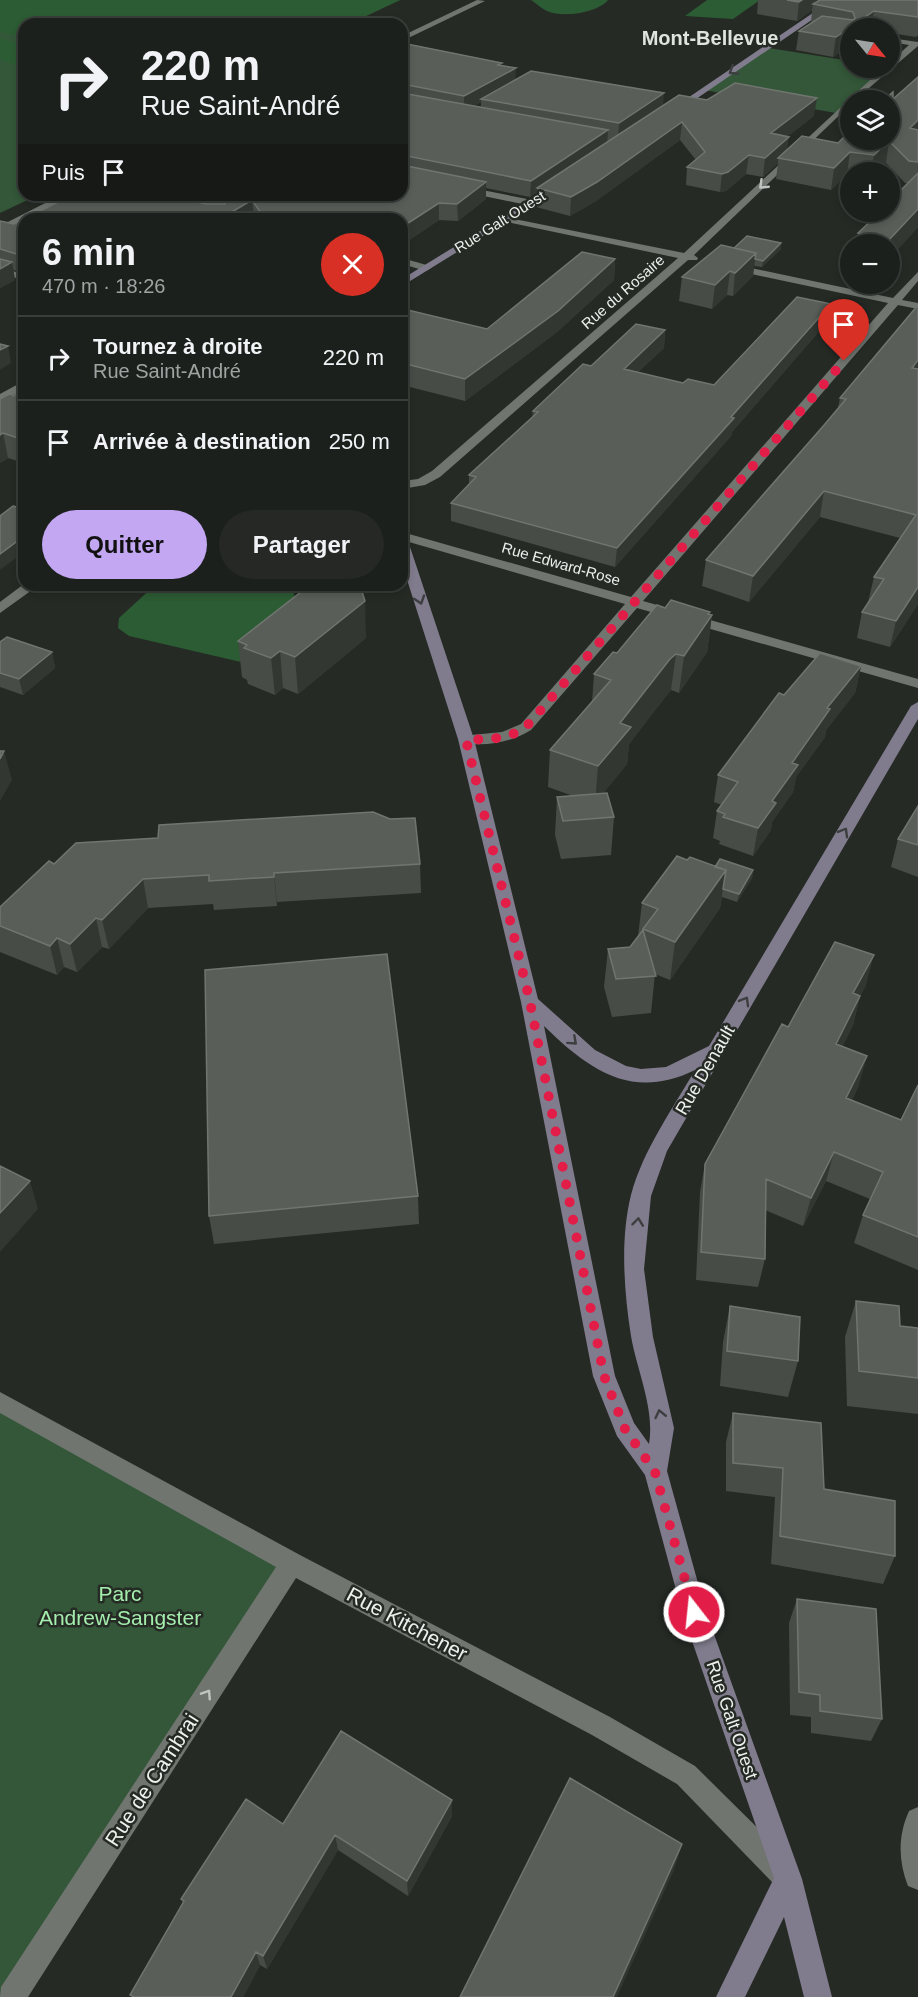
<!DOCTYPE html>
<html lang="fr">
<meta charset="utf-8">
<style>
:root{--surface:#1c201c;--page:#252825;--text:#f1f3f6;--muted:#a0a3a3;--line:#3a3e3b;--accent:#c3a7f2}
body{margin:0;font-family:Arial,sans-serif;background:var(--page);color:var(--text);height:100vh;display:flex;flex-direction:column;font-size:22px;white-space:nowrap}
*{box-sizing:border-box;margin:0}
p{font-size:20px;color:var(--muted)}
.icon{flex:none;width:33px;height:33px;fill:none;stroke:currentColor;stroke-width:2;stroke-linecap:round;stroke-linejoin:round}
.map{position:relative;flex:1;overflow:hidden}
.details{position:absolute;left:18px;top:213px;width:390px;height:378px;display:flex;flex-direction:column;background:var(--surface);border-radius:18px;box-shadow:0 3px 9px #0003,0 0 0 2px var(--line)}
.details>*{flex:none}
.guide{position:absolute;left:18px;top:18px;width:390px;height:183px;border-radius:18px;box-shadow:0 3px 9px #0003,0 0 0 2px var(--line);background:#1c201c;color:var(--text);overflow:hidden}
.needle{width:39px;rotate:120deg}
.buttons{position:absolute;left:840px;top:18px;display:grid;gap:12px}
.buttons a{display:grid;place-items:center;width:60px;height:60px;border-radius:50%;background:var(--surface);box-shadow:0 3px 9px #0003,0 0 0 2px var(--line);font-size:30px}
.pin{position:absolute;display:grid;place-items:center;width:51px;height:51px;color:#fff;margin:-62px -26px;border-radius:50% 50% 50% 0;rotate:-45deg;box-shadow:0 0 6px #0007}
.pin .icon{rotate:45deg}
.me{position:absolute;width:66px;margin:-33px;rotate:344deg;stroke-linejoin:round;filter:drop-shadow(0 0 4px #0008)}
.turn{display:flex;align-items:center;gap:21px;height:126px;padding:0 24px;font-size:27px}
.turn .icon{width:78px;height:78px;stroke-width:2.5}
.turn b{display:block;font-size:42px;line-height:51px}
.then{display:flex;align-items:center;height:57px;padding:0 24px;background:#0003;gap:12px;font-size:22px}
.round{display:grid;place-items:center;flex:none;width:63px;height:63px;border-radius:32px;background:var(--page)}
.headline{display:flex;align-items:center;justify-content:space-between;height:102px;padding:0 24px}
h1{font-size:36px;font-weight:600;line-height:45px}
.cta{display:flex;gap:12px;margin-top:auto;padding:12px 24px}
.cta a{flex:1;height:69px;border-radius:36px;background:var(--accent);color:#111;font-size:24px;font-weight:600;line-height:69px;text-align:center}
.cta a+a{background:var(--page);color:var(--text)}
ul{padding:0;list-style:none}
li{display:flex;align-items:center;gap:18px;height:84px;padding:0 24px;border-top:2px solid var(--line)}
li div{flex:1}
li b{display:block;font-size:22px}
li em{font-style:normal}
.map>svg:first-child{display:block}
.green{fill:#335738}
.forest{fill:#2c5c33}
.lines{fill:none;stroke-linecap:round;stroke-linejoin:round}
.street{fill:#707570;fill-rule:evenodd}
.secondary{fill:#807c8d;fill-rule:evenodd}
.wall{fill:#474c47;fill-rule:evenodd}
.shaded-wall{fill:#323732}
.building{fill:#595e59;stroke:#707570;stroke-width:1.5}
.oneway{stroke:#3c3e3f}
.oneway2{stroke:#c1c5c1}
.route{stroke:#e11d48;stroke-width:10;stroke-dasharray:0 18}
.labels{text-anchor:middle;stroke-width:5;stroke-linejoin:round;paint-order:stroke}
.far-street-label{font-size:15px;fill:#edf0ed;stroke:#252a25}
.street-label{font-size:18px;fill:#edf0ed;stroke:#252a25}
.far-district-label{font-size:20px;font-weight:bold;fill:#dee4de;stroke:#252a25}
.near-park-label{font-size:21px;fill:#a4eead;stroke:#252a25}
.near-street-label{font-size:21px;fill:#edf0ed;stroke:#252a25}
</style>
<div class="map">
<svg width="918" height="1997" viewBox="0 0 918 1997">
<rect width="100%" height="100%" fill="#252a25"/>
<!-- green -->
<path class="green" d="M0,0H400L360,19L284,24H24V195H38L0,213Z
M769,48L850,61V68H889L836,113L704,90Z
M0,1402L292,1563L10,1997H0Z"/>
<!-- forest -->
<path class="forest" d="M0,0H400L361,18L380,24H24V37L0,32Z
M531,0H608C597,13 563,18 547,11C542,9 536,3 531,0Z
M707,0H760L733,19L685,16Z
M0,38L24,45V69L0,59Z
M155,585H291L305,629L258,666L129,636L118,628L119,618Z"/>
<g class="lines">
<!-- street -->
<path class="street" d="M477,0L485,1L402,41V36Z
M890,38L918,42V46L855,100H850V105L694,255L698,258L697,260H688L440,477L425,485L402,489V481L418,479L432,471L678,258L507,222L504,221V217L684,253L883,68H890V62L909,45L890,42Z
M462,186L532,200L537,203L532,206L459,191V187Z
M61,195H73L0,233V226Z
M402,258L430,266L431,268L426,271L402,264Z
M732,264L893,298L918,272V281L902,300L918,303V309L898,305L643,601L918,679V688L637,608L531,730C512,742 483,748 461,742L458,739L461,736L502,732L521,724L625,604L402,540V532L631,597L888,303L728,269L727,267Z
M0,268L24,274V280L0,274Z
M24,381V389L0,402V394Z
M24,584L39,585L0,613V602Z
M0,1392L300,1555L610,1717L695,1766L793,1863L797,1873L793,1883L783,1887L773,1883L677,1784L592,1735L296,1578L28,1997H0L1,1987L276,1567L0,1413Z
M918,1807V1890L908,1886C898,1861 898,1835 909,1811Z"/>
<!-- secondary -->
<path class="secondary" d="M832,0H841L677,112L670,110Z
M553,186L561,188L402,286V279Z
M402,540L409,544L474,739L538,999L595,1050L626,1066L641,1069L666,1067L709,1046L911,706L918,702V719L667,1151L651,1196L644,1269L653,1337L674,1428L667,1471L706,1612L802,1879L832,1997H804L784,1917L745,1997H716L774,1878L682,1612L645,1475L617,1436L593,1376L521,1002L458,739L402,564ZM544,1026C589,1070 632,1101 695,1070C672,1110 643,1150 631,1195C620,1239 624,1292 631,1336C637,1371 655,1409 649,1444L634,1423L615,1376Z"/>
</g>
<!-- wall -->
<path class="wall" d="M758,0H918V35L916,37L890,33V28H850V45L833,57L796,50L799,31L811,23L812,10L797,21L757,14Z
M402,43L502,63V66L515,79L663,105L707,100L814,116L788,136L787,149L838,143L893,99L918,77V227L890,258V244H856L858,233L908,183H905L886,163L875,172H850V174H847L831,190L776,179L778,163L763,177L746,174L726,191L720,192L686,185L687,167L696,160L680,140L596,201L570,216L536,207L537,193L530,197L486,188V199L458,221L439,220L402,245V219H255L254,217L72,195H402ZM481,102V107L474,106Z
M24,219V273L13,270L15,280L0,288V221L14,224Z
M781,243V249L762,267L754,266L753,276L733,296L727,295L712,309L679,301L682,277L734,248Z
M615,259L614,280L557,332L465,401L402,385V315L487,329Z
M831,304L828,321L732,432L731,436L615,567L451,521V503L469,485V475L532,418L533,411L591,366L665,330L664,348L638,372L683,383L714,385Z
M918,305V604L890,647L857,638L862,612L868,602L874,577L900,538L820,517L749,602L702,586L706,560L825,424L838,408L840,398Z
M24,388V463L8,458L0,463V399L13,396Z
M306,585H360L366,638L298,694L283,688L275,695L248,684L247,680L242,677L238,641L306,588Z
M665,608L710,612L709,615H712L707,652L679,693L671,690L666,696L629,744L627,764L603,793L614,817L611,855L561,859L555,835L557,797L573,796L548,787L550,750L592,702L594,674Z
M0,642L52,652L55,668L23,695L0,687Z
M861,666L855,693L826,730L825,737L796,777L793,792L772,822L771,830L753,856L719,844L720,841L713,838L717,811L722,805L714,802L718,775L784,695Z
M918,806V877L891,867L898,839Z
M687,860L715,867L753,870L752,878L737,902L722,897L720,908L670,980L655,974L651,1013L612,1017L604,987L608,949L630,947L638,936L642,903Z
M54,864H420L421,893L277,902V906L214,910L213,904L148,908L109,949L102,947L77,972L64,967L57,975L0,952V907Z
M866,985L860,996L853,1025L842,1047L859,1085L852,1100L901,1120L918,1085V1270L854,1243L863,1215L870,1199L826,1181L803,1226L765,1210V1259L758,1287L696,1280L700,1192L705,1164L788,1027Z
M418,1196L419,1224L214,1244L209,1216Z
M856,1301L900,1326L918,1328V1414L847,1406L845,1337Z
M730,1306L798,1361L788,1397L720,1386L723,1342Z
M733,1413L824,1489L895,1556L883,1584L771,1564L775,1497L726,1491V1442Z
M797,1599L882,1719L871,1741L811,1733V1717L790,1715L789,1623Z
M452,1800V1816L408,1896L338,1850L267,1969L260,1965L243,1997H132L130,1995L183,1903L181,1899L283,1824Z"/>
<!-- shaded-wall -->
<path class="shaded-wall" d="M802,0H828L813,4L812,10L797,21L799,2Z
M874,11L871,28H850V45L833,57L836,37Z
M502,63V75L516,68L515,83L481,99V102L464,112V96L498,65Z
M664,93L663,109L618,139L619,123Z
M817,98L814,116L769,151L771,133Z
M918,120V137L910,128Z
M682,122L680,140L596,201L570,216L571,197Z
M608,130L607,146L537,188V193L530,197L531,181Z
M789,137L786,155L778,158V163L763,177L765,158Z
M889,141L886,163L875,172H871L874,155Z
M850,152L847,174L831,190L834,168Z
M749,155L746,174L726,191L720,192L722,174Z
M486,182V199L458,221L457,204Z
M252,200L254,217L250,219H220Z
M439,203V220L402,245V227Z
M918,209V227L890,258V244H888L889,240Z
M781,243V249L762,267L763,261Z
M756,253L753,276L733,296L735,273Z
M615,259L614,280L557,332L465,401V379Z
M12,262L15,280L0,288V269Z
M730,271L727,295L712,309L715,285Z
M831,304L828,321L732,432L731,436L615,567L617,548Z
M665,330L664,348L623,386L624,369Z
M8,346L11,363L0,370V350Z
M918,360V378L912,368Z
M3,433L8,458L0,463V435Z
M824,491L820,517L749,602L753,576Z
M24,536V552L0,570V554Z
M918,587V604L890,647L896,621Z
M365,601L366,638L298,694L295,657Z
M710,612L709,620L712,615L707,652L679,693L684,656Z
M280,651L283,688L275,695L271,658Z
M52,652L55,668L23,695L19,679Z
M676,654L671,690L666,696L629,744L627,764L595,804L598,766L620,723L670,659Z
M861,666L855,693L826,730L825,737L796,777L793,792L772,822L771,830L753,856L758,828L792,763L827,708Z
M4,751L12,780L0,801V759Z
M726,870L720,908L670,980L675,942Z
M753,870L752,878L737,902L739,894Z
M274,873L277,902V906L274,877Z
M143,879L148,908L109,949L102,920Z
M96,918L102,947L77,972L70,944Z
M57,938L64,967L57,975L50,946Z
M874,955L866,985L845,1023L853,993Z
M860,996L853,1025L829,1074L836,1044Z
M867,1056L859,1085L839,1127L846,1098Z
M834,1152L826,1181L803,1226L811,1198Z
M30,1181L38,1209L0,1252V1213Z
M452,1800V1816L408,1896L407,1881Z
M335,1835L338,1850L267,1969L263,1956Z
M682,1844L674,1870L617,1997H613Z
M256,1952L260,1965L243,1997H231Z"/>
<!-- building -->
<path class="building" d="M787,0H802L799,2Z
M820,0H918V17L874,11L836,37L799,31L822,16L853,20L855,18L853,12L813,4Z
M402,43L502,63L498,65L516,68L464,96L402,84Z
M531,71L664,93L619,123L481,99Z
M918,77V120L910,128L918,130V162L909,161L889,141L874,155L850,152L834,168L778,158L802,136L838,143L850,131V140H890V100H884L893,92V99Z
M735,83L817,98L771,133L789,137L765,158L749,155L728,172L722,174L687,167L705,152L682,122L597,182L571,197L537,188L679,95L707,100Z
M402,93L608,130L531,181L402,155Z
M402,165L486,182L457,204L439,203L402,227V219H265L252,200L220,219H24L72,195H169L206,204H225L224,200L204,195H402Z
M918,173V209L889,240L858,233L880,212H890V201Z
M24,219V256H23L0,249V221L14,224Z
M747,236L781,243L763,261L755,259L756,253L734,248Z
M721,245L756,253L735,273L730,271L715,285L682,277Z
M582,252L615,259L558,311L465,379L402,363V315L408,310L487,329Z
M0,259L12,262L0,269Z
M797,297L831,304L731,417L734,418L617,548L451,503L476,477L469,475L538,412L533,411L583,364L591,366L636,324L665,330L624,369L683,383L688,379L714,385Z
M918,305V360L912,368L918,369V587L896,621L862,612L884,579L874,577L916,515L824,491L753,576L706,560L825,424L846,399L840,398Z
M0,344L8,346L0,350Z
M24,388V440L3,433L0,435V399L11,393L13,396Z
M13,506L24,509V536L0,554V516Z
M310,585H360L365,601L295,657L280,651L271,658L244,648L247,645L238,641Z
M671,600L710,612L708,614L712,615L684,656L676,654L670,659L620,723L631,727L598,766L550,750L611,680L594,674L613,652L617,653L657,605L665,608Z
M7,637L52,652L19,679L0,673V642Z
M820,653L861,666L827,708L830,709L792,763L798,765L772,801L776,803L758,828L723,817L725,814L717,811L738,782L718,775L779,693L784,695Z
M0,751H4L0,759Z
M607,793L614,817L563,821L557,797Z
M918,806V845L898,839Z
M373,812L390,819L415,818L420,864L274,873V877L209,881V875L143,879L102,920L96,918L70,944L57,938L50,946L0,926V907L49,861L54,864L76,843L158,838L159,825Z
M677,856L687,860L690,857L726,870L675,942L643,929L658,909L642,903Z
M720,859L753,870L739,894L723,889L726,870L715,867Z
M643,930L656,976L616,979L608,949L630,947Z
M835,942L874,955L853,993L860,996L836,1044L867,1056L846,1098L901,1120L918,1085V1237L863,1215L883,1172L834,1152L811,1198L766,1179L765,1259L701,1252L705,1164L782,1024L788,1027Z
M387,954L418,1196L209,1216L205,970Z
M0,1166L30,1181L0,1213Z
M856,1301L899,1306L900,1326L918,1328V1378L859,1371Z
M730,1306L800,1317L798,1361L727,1351Z
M733,1413L821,1423L824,1489L895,1501V1556L780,1536L783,1468L733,1463Z
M797,1599L876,1609L882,1719L820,1711V1695L799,1692Z
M341,1731L452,1800L407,1881L335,1835L263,1956L256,1952L231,1997H134L130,1995L184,1901L181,1899L246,1799L283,1824Z
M570,1778L682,1844L613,1997H460Z"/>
<!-- one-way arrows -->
<defs><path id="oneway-chevron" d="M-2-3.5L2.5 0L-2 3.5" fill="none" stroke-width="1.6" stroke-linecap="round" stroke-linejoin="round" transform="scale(1.5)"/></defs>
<g class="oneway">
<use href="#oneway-chevron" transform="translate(733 71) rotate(147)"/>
<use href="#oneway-chevron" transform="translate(420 600) rotate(72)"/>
<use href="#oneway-chevron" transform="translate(844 832) rotate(-60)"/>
<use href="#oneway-chevron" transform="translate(745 1001) rotate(-60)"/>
<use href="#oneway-chevron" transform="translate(573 1041) rotate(42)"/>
<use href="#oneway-chevron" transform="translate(638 1222) rotate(-83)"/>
<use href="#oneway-chevron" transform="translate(660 1414) rotate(-103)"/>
</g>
<g class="oneway2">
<use href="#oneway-chevron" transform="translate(763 185) rotate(136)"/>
<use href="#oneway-chevron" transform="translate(207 1694) rotate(-57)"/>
</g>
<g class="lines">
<!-- route -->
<path class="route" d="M694,1612L655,1472L625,1429L604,1376L530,1002L466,740C488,739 507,740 526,727L844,361"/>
</g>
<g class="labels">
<!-- far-street labels -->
<g class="far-street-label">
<text transform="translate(500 222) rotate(-32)" y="5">Rue Galt Ouest</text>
<text transform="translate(623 292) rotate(-41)" y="5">Rue du Rosaire</text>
<text transform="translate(561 564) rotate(16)" y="5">Rue Edward-Rose</text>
</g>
<!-- street labels -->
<g class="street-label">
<text transform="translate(705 1070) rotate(-60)" y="6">Rue Denault</text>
<text transform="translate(732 1720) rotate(71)" y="6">Rue Galt Ouest</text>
</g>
<!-- far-district labels -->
<g class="far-district-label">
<text x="710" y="45">Mont-Bellevue</text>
</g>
<!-- near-park labels -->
<g class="near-park-label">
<text x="120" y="1601">Parc<tspan x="120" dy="24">Andrew-Sangster</tspan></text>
</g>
<!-- near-street labels -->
<g class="near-street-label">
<text transform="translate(407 1624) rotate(28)" y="7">Rue Kitchener</text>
<text transform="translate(152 1780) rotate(-57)" y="7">Rue de Cambrai</text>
</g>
</g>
</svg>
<div class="buttons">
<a><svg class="needle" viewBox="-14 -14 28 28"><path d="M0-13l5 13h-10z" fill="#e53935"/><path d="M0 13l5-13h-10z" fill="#a0a3a3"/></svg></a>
<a><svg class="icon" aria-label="layers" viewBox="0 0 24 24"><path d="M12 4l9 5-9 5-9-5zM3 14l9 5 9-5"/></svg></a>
<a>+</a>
<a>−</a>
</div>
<div class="pin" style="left:844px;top:361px;background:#d93025"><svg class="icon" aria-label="arrive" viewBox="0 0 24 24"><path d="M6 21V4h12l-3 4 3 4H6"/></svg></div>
<svg class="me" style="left:694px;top:1612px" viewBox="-20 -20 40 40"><circle r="17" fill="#e11d48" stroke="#fff" stroke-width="3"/><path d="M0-11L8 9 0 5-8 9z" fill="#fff"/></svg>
<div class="guide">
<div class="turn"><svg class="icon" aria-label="right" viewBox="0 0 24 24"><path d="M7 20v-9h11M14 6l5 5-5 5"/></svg><div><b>220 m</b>Rue Saint-André</div></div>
<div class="then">Puis<svg class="icon" aria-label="arrive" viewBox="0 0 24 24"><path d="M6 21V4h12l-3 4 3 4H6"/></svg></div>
</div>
<section class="details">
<div class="headline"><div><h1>6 min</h1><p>470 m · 18:26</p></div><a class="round" style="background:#d93025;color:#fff"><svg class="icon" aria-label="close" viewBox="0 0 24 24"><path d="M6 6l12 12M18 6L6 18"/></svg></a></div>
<ul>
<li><svg class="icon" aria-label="right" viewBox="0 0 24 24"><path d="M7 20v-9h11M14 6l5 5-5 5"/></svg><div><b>Tournez à droite</b><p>Rue Saint-André</p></div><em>220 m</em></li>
<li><svg class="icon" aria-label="arrive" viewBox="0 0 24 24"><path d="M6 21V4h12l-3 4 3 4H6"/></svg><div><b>Arrivée à destination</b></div><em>250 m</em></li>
</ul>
<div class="cta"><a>Quitter</a><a>Partager</a></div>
</section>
</div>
